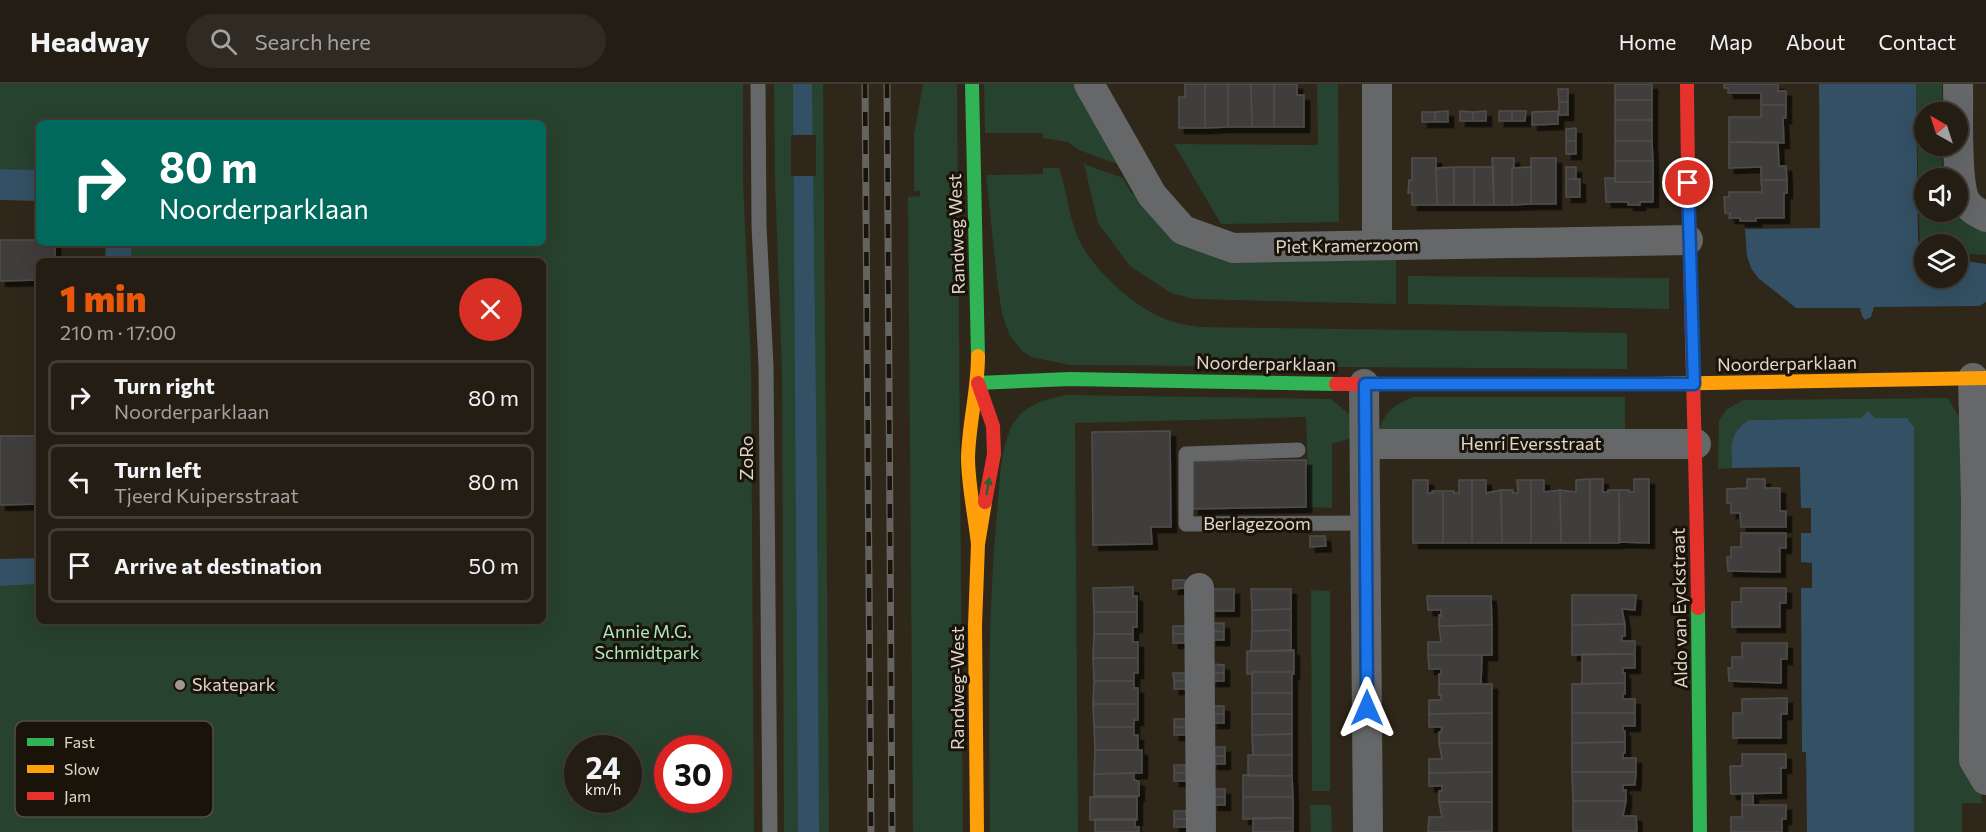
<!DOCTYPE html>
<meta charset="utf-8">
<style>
:root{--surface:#231d14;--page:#2f2a22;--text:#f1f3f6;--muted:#a3a2a0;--line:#403b34;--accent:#ea580c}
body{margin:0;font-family:Commissioner,sans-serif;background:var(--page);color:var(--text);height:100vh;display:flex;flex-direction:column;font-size:22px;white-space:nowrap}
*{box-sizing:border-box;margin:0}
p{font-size:20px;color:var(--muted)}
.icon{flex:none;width:33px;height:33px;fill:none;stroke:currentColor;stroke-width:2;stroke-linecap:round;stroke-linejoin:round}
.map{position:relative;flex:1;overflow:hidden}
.side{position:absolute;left:36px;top:174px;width:510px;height:366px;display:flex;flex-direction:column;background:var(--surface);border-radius:9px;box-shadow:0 6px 24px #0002,0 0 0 2px var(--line)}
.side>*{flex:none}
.hud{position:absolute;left:36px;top:36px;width:510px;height:126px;border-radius:9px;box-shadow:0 6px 24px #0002,0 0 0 2px var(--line);background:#00695c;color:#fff;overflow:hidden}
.needle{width:39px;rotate:321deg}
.fabs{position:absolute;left:1914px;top:18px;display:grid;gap:12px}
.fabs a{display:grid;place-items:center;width:54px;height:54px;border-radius:50%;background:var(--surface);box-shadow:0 6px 24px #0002,0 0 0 2px var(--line);font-size:30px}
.speed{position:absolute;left:564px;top:651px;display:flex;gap:12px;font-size:30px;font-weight:700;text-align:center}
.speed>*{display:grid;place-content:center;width:78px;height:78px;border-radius:50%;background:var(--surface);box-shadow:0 6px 24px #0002,0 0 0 2px var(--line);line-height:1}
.speed small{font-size:15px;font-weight:400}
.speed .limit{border:9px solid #d22;background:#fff;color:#111}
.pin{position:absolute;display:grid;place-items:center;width:51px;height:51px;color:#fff;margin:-26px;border:3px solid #fff;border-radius:50%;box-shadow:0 2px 6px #0007}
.me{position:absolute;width:66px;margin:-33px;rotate:0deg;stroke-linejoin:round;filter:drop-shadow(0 0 4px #0008)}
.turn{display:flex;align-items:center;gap:21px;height:126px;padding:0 24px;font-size:27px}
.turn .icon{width:78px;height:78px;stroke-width:2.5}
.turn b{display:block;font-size:42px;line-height:51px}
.round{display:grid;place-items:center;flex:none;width:63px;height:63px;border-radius:32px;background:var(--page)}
.headline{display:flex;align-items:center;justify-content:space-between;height:102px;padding:0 24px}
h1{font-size:36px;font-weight:800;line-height:45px;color:var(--accent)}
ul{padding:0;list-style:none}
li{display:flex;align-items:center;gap:18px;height:75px;margin:0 12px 9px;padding:0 12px;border:3px solid var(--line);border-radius:9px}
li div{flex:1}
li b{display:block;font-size:22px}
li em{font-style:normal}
header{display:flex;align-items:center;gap:36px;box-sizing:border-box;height:84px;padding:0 30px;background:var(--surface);border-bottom:2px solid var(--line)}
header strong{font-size:28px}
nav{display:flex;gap:33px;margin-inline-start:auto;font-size:21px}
.search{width:420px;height:54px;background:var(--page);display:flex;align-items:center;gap:15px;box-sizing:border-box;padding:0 21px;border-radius:33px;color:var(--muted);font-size:22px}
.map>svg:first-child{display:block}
.green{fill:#27422e;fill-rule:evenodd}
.water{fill:#345064}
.pier{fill:#2f271a}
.building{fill:#413e3e;stroke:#514e4d;stroke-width:1.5;filter:url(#shadow)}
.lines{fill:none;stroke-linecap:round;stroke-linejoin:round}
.lane{stroke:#656768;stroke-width:15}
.street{stroke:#656768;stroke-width:30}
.fast{stroke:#30b455;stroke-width:14}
.slow{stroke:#ff9f0a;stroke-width:14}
.jam{stroke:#e5322d;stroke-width:14}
.rail-casing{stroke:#656360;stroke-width:7}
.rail{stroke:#191309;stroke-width:4.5;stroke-dasharray:14;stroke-linecap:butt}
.oneway{fill:#24642f}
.route-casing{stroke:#114b97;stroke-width:15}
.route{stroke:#1a73e8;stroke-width:10}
.poi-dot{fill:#a2998c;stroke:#191309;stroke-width:2}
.labels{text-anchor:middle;stroke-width:6;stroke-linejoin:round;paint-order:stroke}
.street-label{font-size:18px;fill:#e0d7ca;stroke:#191309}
.park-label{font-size:18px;fill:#ade9c0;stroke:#191309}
.poi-label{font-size:18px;fill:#e0d7ca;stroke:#191309;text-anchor:start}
.key{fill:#191309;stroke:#554e43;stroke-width:1.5}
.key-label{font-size:16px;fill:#e0d7ca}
</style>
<header>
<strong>Headway</strong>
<div class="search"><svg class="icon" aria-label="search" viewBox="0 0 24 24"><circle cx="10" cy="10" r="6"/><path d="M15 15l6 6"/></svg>Search here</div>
<nav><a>Home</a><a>Map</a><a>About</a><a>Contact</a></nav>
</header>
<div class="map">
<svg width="1986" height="748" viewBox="0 0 1986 748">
<defs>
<filter id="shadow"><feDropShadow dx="5.5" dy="5.5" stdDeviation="0" flood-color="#0009"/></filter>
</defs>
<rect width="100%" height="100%" fill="#2f271a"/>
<!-- green -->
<path class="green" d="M0,0H743V96L751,280L754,748H0V502L39,500V537H543V177H132L131,159H543V39H39V86L0,85ZM578,664H628V716H578ZM668,664H718V716H668Z
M774,0H823L829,748H784L782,288L775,96Z
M923,0H957L963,748H913L908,113L920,112V107H914V50Z
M984,0H1076L1125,83L1079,66L1068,58L1043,54V49H985Z
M1317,0H1338L1339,138L1221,140L1174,60L1318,61Z
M1916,0H1942V28H1924V62H1941L1943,94H1924V128H1958L1986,140V171L1958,169V160H1924V167L1920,166Z
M1084,80L1123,94L1132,110L1140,106L1165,144L1396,171V220L1194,215L1171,209L1130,182L1098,139Z
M1043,84H1059C1067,106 1068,129 1077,151C1089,182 1130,219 1160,233C1173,239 1187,241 1200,243L1627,249V285L1070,281L1031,273L1022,267L1009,250L1002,229L998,204L986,91L1043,90Z
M1408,192L1669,194V225L1408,220Z
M1067,311L1331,315L1350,331L1357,352L1332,360V424L1309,423L1306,333L1075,339L1078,748H990C989,642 987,535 997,429C1000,401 999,370 1011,344C1022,321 1045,315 1067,311Z
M1413,313H1625V350L1378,351C1384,328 1391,323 1413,313Z
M1948,314L1959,333L1963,334L1982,719H1962V748H1914V343L1907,334L1749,336L1732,358V384L1718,385L1719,336L1727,325L1743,316Z
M1311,506L1330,507V707H1312Z
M1310,721H1331L1332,748H1311Z"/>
<!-- water -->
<path class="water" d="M793,0H812L817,403L819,748H798Z
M1819,0H1916L1918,155L1920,166L1924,172V194H1958V176L1986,180V218L1979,222L1874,223L1871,233L1865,236L1862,232L1860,224H1796L1758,194L1751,184L1747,172L1745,145L1820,144Z
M0,85L39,86V117L0,116Z
M106,159H131L132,177H105Z
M1868,327L1875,334H1907L1914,343V748H1807L1806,668H1802L1801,504H1812V479L1801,478V449H1811V424H1801L1800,383L1732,384C1732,361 1728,350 1749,336L1861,334Z
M39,474V500L0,502V475Z"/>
<!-- pier -->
<path class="pier" d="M791,51H816V92H791Z"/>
<!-- building -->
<path class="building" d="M1185,0H1205V44H1179V13H1185Z
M1205,0H1228V43L1205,44Z
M1228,0H1251L1252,43H1228Z
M1251,0H1274V43H1252Z
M1274,0H1297V11H1304V43H1274Z
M1615,0H1652V16H1615Z
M1724,0H1778V7H1786V21H1761V9H1728V4H1724Z
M1558,5H1568V18H1559Z
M1615,16H1652V36H1615Z
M1559,18H1568V31H1559Z
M1761,21H1786V34H1783L1784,59L1729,58V33H1761Z
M1448,27V38H1435V28Z
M1460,27L1473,28V37H1460Z
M1486,27V37H1473V28Z
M1499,27H1512V37H1499Z
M1512,27H1526L1525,37H1512Z
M1558,27V40L1532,41V28Z
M1422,28H1435V38H1422Z
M1615,36H1652V57H1615Z
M1576,44V57H1566V45Z
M1566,57H1576V70H1566Z
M1615,57H1652L1653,77H1615Z
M1729,58H1778L1779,82H1786L1787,96H1761V83L1729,84Z
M1412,74H1436L1437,121H1412V109H1408L1409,96H1412Z
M1492,74H1514V83L1512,84V121H1494Z
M1531,74H1556V120H1531Z
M1615,77H1653V98H1615Z
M1454,83H1474V121H1454Z
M1454,83V121H1437L1436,84Z
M1474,83H1493L1494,121H1474Z
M1531,83V120L1512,121V84Z
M1566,83H1576V95H1566Z
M1605,94H1615V98H1653V118H1640V121H1628V118H1606Z
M1566,95H1580V113H1566Z
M1761,96H1787V109H1784V134H1756V137H1740V134H1729L1730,130L1725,129L1724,113H1729V108H1762Z
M0,156H39V159H55V177H39V196L0,197Z
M1170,347L1171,443H1151L1152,460L1093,461L1092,348Z
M0,352H39V420L0,421Z
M1306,376V423L1193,425V377Z
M1590,395H1603V408H1608V406H1619V459H1590Z
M1590,395V459H1561L1560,406L1576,408V396Z
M1634,395H1649V459L1620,458L1619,406H1629V408H1634Z
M1747,395H1765V404H1780V427H1786V443H1741L1740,429H1731V419H1727V405L1747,404Z
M1413,396H1428V409H1433L1432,407H1443V459H1413Z
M1459,396H1472V459H1443V407H1454V409H1459Z
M1472,396H1486V409L1501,406L1502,459H1472Z
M1517,396H1531V459H1502L1501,406H1513V409H1518Z
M1531,396H1544V408L1560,406L1561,459H1531Z
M1741,449H1786V464H1780V488L1728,487L1727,473H1731V463H1741Z
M1310,452H1325L1326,462L1310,463Z
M1173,496H1185V504L1173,505Z
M1133,503V512H1137V528H1094L1093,504Z
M1741,504H1786V519H1780V543H1732V518H1741Z
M1210,505H1234V527H1211Z
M1251,505H1291V525L1252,526Z
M1572,511H1636L1635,526L1622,525L1625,540L1572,541Z
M1427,512H1491L1492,541L1439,542V531L1441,532V526H1428Z
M1291,525V546L1252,547V526Z
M1094,528H1137V543H1133V550H1094Z
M1211,539H1224V548L1211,547Z
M1625,540V552H1622V557H1635V570L1572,571V541Z
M1492,541V571H1428V558H1441L1439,542Z
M1173,542H1185V550H1173Z
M1291,546V567H1251L1252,547Z
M1211,547L1224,548V556H1211Z
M1094,550H1133V558H1138V574H1093Z
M1173,550H1185V559H1173Z
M1742,559H1787V575H1781V599L1729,597L1728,584H1732V573H1742Z
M1294,566V590H1292V588H1252V590H1247V567Z
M1635,570V584H1623V589H1625V599L1582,600V570Z
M1428,571H1482L1481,600H1439V590H1441V585H1429Z
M1093,574H1138V589H1134V597H1094Z
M1211,580L1224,581V589H1212Z
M1252,588H1292V609H1252Z
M1173,589H1186V597H1174Z
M1212,589H1224V597H1211Z
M1094,597H1134V604H1138V620H1093Z
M1174,597H1186V605H1174Z
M1625,599V610H1623V615H1635V629H1572V600Z
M1439,600H1492V629L1429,630V616H1441V611H1439Z
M1252,609H1292V630H1252Z
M1787,614V630H1781V654H1733V629H1742V615Z
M1093,620H1138V636H1134V643H1094Z
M1212,622H1224V630H1212Z
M1492,629V659H1439V648H1441L1442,643H1429V630Z
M1572,629H1635V642H1623V647H1625V658L1572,659Z
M1212,630H1224V639H1212Z
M1252,630H1292V650L1252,651Z
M1174,635H1186V643H1174Z
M1094,643H1134V651H1138V666H1095Z
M1174,643H1186V651H1174Z
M1292,650V671H1253L1252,651Z
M1625,658V669H1623V674H1636V688H1572V659Z
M1439,659H1492V688L1429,689V675H1442Z
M1212,663H1225V672H1212Z
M1095,666H1142V689L1094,690Z
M1742,670H1786V684H1781V709L1731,710L1730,682H1742Z
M1248,671H1292V692H1248Z
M1212,672H1225V680H1212Z
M1174,681H1186V689H1174Z
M1492,688V718H1439V707H1442V702H1429V689Z
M1572,688H1636L1635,701H1623V706H1626V717H1573Z
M1134,689V696L1139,697V712H1094V690Z
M1174,689H1186L1187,697H1174Z
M1243,691L1292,692L1293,713H1243Z
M1213,705H1225V713H1212Z
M1742,709H1753V721H1742Z
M1090,713H1137V736H1090Z
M1212,713H1225V721H1213Z
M1243,713H1293V734L1243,735Z
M1573,717H1626L1623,732H1636L1637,747H1573Z
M1439,718H1492V747L1428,748L1429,733H1442Z
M1742,721H1786V735H1782V748H1731V733H1742Z
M1174,727H1186L1187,735H1174Z
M1253,734H1293V748H1253Z
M1095,735H1135V743H1139V748H1095Z
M1174,735H1187V743H1174Z"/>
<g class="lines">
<!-- lane -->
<path class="lane" d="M758,0L759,142L766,282L770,748
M1298,366L1186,370V440L1367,439"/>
<!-- street -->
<path class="street" d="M1089,0L1152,111L1183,146L1233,164L1688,156
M1958,0C1959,26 1955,96 1965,116C1970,125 1977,128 1986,133
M1377,160V0
M1973,294L1976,417L1974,676L1986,696
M1364,300L1368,748
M1366,360H1696
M1199,504L1201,748"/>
<!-- fast -->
<path class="fast" d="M972,0L978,272
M978,299L1070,295L1336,300
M1698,524L1700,748"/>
<!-- slow -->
<path class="slow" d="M978,272C978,307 969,338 968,373C968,401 975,432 978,460
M1652,300L1986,294
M977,748L975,542L978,460L985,418"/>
<!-- jam -->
<path class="jam" d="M1687,0C1688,175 1696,350 1698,524
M978,299L993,342L994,370L985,418
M1336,300H1652"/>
<defs>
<path id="rail" d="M865,0L871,748
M887,0L892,748"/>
</defs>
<!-- rail casing -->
<use href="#rail" class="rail-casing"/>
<!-- rail -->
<use href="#rail" class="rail"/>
</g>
<!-- one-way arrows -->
<defs><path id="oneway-solid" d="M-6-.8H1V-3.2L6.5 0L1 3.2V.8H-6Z" transform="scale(1.5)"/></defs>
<use class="oneway" href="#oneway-solid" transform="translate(988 402) rotate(-80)"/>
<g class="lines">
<defs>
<path id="route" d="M1367,624L1365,300H1694L1688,99"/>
</defs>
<!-- route casing -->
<use href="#route" class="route-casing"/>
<!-- route -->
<use href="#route" class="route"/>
</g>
<!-- markers -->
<circle class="poi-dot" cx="180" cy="601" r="6"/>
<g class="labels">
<!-- street labels -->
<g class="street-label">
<text transform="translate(957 150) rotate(-92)" y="6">Randweg West</text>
<text transform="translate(1347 162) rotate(-1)" y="6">Piet Kramerzoom</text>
<text transform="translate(1266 280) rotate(1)" y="6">Noorderparklaan</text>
<text transform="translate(1787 280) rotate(-1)" y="6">Noorderparklaan</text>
<text x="1531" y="366">Henri Eversstraat</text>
<text transform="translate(747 374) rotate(-90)" y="6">ZoRo</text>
<text x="1257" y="446">Berlagezoom</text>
<text transform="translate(1680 524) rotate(-91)" y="6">Aldo van Eyckstraat</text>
<text transform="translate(958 604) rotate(-90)" y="6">Randweg-West</text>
</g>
<!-- park labels -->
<g class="park-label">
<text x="647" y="554">Annie M.G.<tspan x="647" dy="21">Schmidtpark</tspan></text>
</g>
<!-- poi labels -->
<g class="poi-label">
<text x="192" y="607">Skatepark</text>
</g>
</g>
<!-- legend -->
<rect x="15" y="637" width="198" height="96" rx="9" class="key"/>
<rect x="27" y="654" width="27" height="8" fill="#30b455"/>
<rect x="27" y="681" width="27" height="8" fill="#ff9f0a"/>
<rect x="27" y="708" width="27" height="8" fill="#e5322d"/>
<g class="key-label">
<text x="64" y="664">Fast</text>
<text x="64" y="691">Slow</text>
<text x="64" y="718">Jam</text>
</g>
</svg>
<div class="fabs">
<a><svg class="needle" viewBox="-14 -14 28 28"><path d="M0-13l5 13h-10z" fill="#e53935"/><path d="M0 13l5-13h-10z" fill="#a3a2a0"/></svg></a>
<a><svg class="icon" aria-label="sound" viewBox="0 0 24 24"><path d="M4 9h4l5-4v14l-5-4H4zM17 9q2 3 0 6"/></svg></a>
<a><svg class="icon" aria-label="layers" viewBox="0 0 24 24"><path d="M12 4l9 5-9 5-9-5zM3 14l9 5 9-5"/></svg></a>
</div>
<div class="speed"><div>24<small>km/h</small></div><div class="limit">30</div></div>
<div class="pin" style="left:1688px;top:99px;background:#d93025"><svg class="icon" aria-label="arrive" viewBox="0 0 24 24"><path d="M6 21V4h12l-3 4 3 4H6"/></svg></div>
<svg class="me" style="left:1367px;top:624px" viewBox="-20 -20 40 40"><path d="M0-17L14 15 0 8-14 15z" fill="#1a73e8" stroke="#fff" stroke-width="4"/></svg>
<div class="hud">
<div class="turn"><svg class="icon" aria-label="right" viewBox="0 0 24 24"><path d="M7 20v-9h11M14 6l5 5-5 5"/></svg><div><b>80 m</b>Noorderparklaan</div></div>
</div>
<section class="side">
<div class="headline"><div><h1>1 min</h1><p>210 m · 17:00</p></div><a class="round" style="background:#d93025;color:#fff"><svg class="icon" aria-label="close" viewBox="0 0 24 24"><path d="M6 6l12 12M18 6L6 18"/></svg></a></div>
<ul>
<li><svg class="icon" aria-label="right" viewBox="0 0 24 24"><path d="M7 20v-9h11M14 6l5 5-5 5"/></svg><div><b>Turn right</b><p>Noorderparklaan</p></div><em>80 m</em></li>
<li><svg class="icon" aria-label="left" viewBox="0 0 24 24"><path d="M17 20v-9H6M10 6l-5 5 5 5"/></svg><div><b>Turn left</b><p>Tjeerd Kuipersstraat</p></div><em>80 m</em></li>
<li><svg class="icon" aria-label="arrive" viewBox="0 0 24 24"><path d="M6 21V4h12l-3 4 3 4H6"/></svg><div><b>Arrive at destination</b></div><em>50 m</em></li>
</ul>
</section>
</div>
